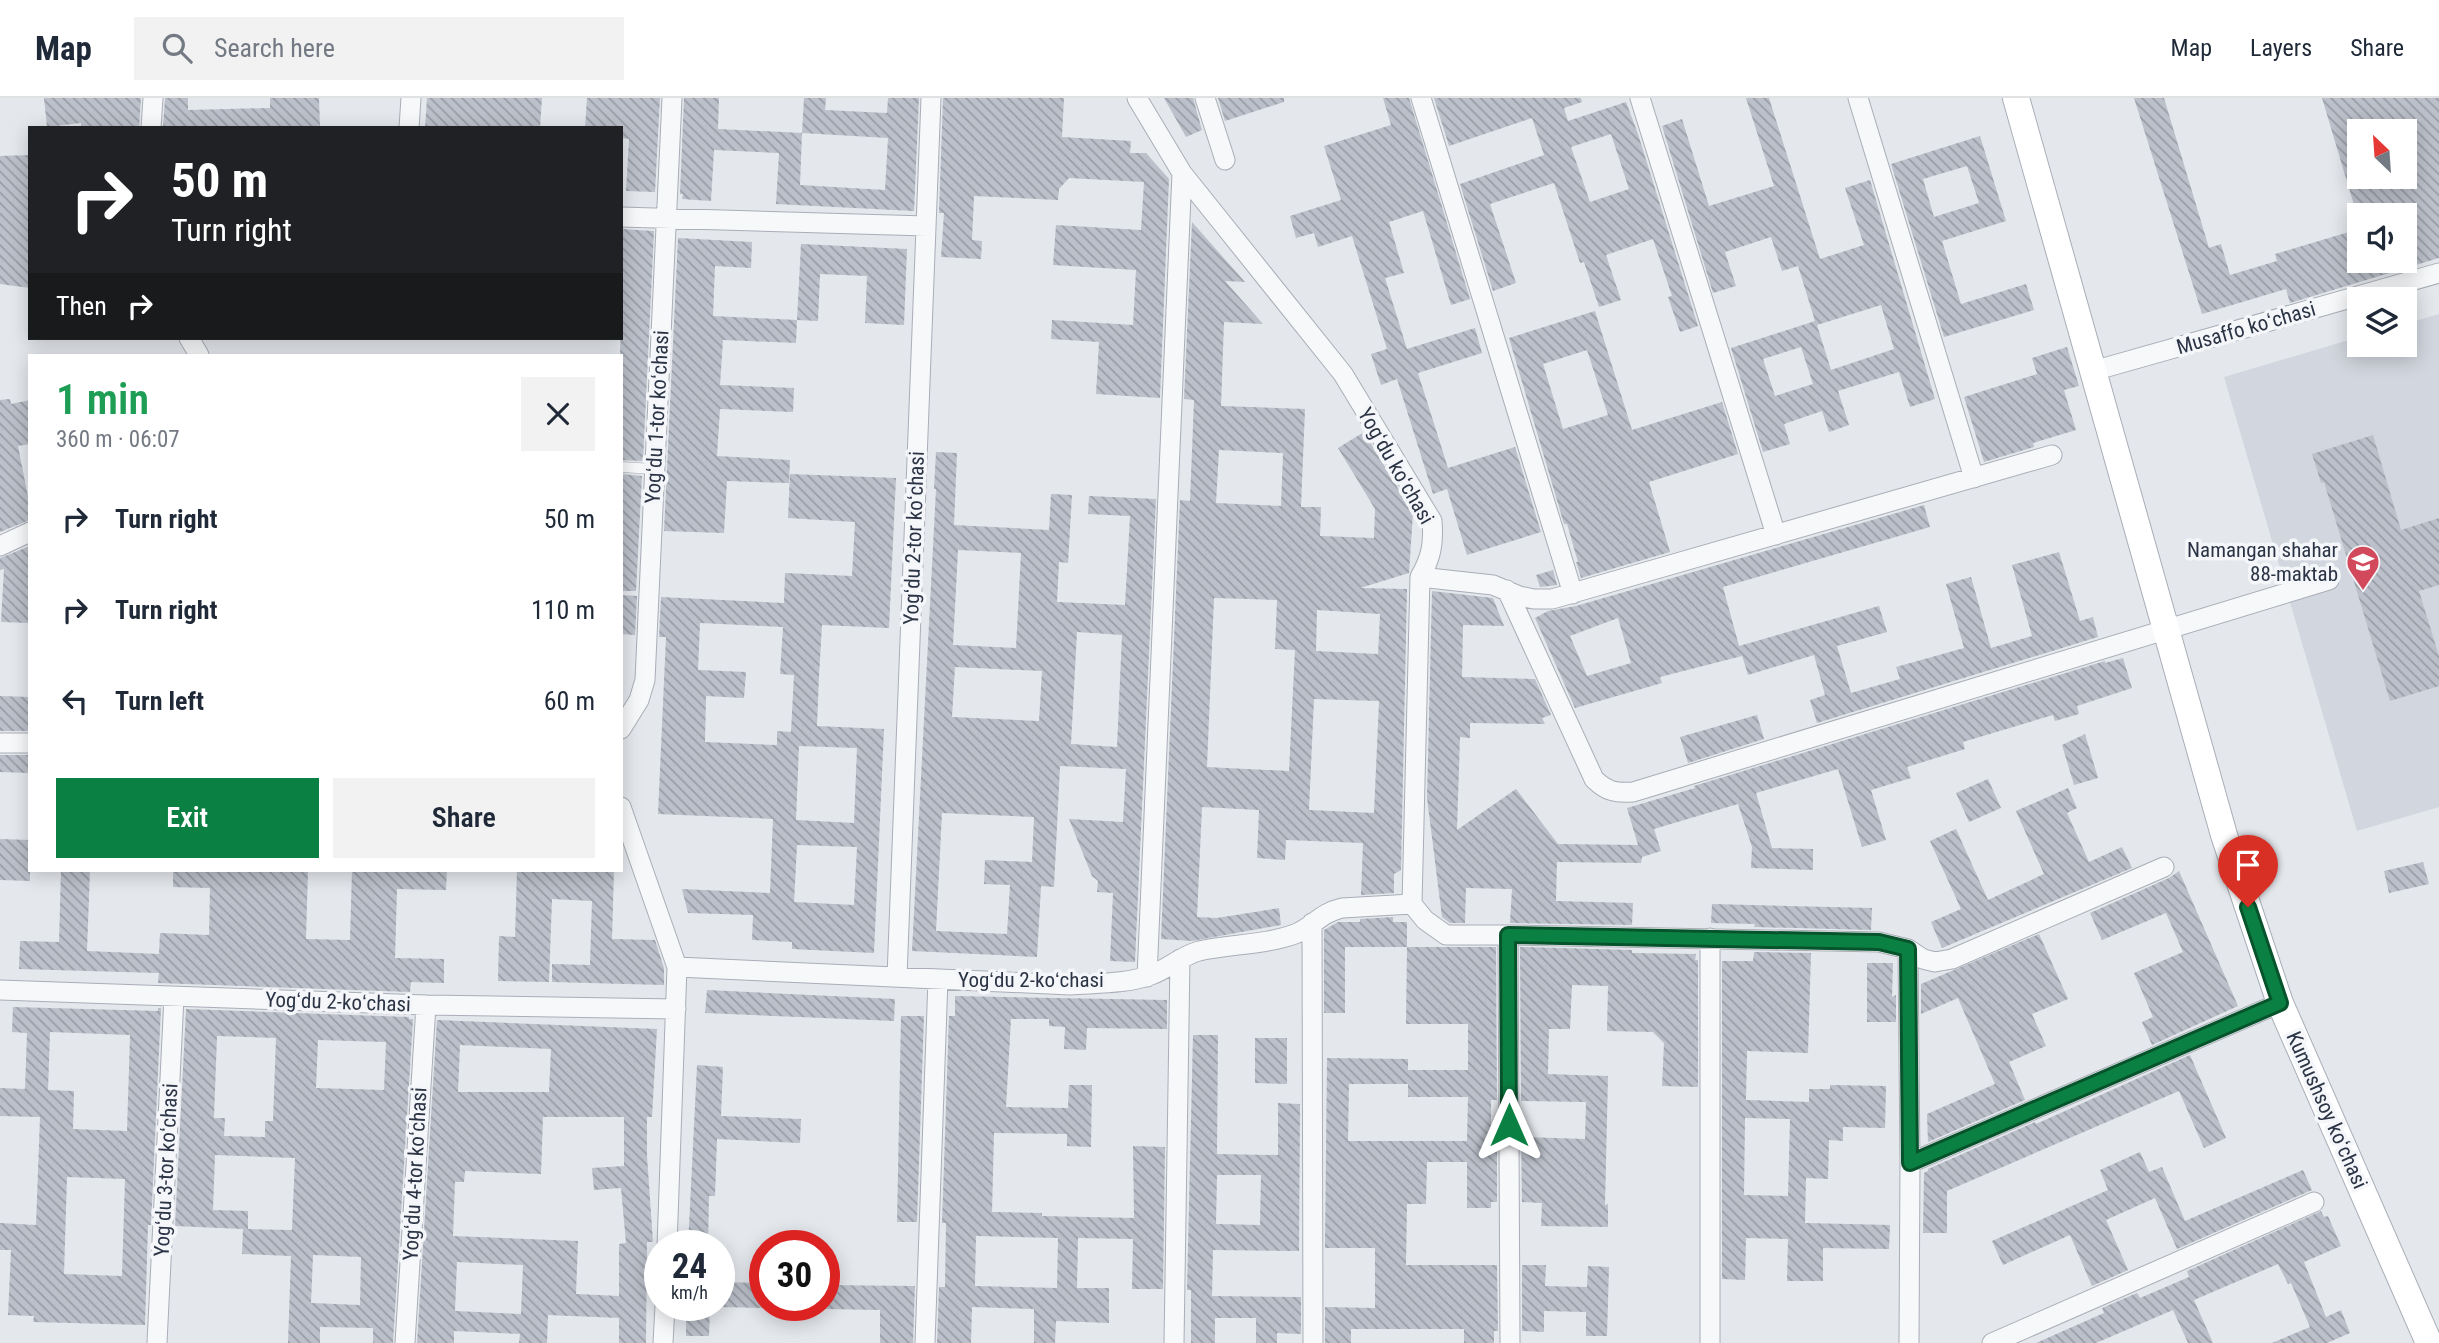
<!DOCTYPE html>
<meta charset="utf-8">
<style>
:root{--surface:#fff;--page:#f2f2f3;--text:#1f2937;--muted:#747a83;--line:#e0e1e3;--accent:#0b8043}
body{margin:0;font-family:"Roboto Condensed",sans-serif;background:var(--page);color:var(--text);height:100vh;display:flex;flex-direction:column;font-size:26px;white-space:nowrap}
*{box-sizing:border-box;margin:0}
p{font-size:23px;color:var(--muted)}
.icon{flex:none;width:38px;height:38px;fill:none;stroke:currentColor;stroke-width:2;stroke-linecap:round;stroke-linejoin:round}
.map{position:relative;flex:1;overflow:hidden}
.side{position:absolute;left:28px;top:256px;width:595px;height:518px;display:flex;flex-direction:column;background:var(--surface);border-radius:0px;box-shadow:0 4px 18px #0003}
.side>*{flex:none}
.guide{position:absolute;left:28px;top:28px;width:595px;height:214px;border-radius:0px;box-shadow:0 4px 18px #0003;background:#202124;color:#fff;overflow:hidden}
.needle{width:46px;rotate:335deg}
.buttons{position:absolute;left:2347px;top:21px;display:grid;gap:14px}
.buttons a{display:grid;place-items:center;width:70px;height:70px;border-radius:0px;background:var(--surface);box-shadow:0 4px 18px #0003;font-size:35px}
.speed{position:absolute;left:644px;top:1132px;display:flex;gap:14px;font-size:35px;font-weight:700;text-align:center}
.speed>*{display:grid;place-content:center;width:91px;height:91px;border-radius:50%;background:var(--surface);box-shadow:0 4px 18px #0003;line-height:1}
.speed small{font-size:18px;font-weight:400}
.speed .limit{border:10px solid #d22;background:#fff;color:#111}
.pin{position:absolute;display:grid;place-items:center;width:60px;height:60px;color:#fff;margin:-72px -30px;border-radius:50% 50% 50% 0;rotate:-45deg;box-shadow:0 0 7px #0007}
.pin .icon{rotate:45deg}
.me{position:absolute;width:77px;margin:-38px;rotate:0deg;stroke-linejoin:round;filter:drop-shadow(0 0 5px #0008)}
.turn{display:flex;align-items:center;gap:24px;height:147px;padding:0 28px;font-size:32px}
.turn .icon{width:91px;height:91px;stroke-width:2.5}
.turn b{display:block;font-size:49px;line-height:60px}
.then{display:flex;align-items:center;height:66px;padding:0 28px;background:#0003;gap:14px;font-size:26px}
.round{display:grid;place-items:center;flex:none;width:74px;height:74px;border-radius:0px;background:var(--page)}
.overview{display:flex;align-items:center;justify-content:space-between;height:119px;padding:0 28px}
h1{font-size:42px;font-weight:600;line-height:52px;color:#1e9e55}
.primary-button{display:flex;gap:14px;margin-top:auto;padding:14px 28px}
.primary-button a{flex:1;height:80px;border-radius:0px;background:var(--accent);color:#fff;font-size:28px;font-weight:600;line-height:80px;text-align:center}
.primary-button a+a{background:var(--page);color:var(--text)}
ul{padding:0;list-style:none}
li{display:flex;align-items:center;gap:21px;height:91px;padding:0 28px}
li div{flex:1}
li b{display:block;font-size:26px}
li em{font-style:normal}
header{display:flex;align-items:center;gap:42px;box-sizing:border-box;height:98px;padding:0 35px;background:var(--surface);border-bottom:2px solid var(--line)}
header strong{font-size:33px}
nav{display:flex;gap:38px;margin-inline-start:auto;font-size:24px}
.search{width:490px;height:63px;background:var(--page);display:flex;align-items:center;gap:18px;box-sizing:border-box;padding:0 24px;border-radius:0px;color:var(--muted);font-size:26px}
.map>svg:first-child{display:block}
.built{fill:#d2d6de}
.building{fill:url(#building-back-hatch);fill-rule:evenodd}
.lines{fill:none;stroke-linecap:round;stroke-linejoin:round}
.lane-casing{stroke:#a9aeb7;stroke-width:11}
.street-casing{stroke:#a9aeb7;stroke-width:21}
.secondary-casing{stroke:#a9aeb7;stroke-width:28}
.lane{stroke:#f7f8fa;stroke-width:10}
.street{stroke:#f7f8fa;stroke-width:19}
.secondary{stroke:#fff;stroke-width:26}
.route-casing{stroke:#07532c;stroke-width:18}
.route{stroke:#0b8043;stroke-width:12}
.labels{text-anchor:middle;stroke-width:7;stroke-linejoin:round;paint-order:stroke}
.street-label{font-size:21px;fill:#2b3445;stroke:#f4f6f9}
.poi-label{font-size:21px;fill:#2b3445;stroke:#f4f6f9;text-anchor:end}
</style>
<header>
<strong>Map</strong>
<div class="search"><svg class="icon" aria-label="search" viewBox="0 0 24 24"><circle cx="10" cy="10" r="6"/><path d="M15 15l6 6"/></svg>Search here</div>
<nav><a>Map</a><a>Layers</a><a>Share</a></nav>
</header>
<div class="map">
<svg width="2439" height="1245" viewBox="0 0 2439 1245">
<defs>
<pattern id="building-back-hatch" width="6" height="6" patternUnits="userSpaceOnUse" patternTransform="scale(1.75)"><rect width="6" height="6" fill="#bbc0ca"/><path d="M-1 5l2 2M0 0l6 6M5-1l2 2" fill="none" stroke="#989da6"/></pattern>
</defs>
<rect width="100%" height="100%" fill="#e4e7ec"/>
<!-- built -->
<path class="built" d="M2439,216V709L2357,733L2224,279L2359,239V247H2404L2405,226Z"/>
<!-- building -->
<path class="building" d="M44,0H141L139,30H81V25L47,29Z
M165,0H188V12L270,10V0H319L320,30H163Z
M427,0H542L540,30H425Z
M587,0H660L655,94L626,93L629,41L621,40V30H585Z
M684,0H719L718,31L802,35L804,0H826L825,12L887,15L888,0H919L914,113L776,106L779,55L714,52L711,103L682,101L683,96H680ZM802,35L888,40L885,92L800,87Z
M943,0H1064L1062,39L1131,43L1130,55H1146L1169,81L1160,300L1096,296L1099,244L1051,241L1052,222L1133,227L1136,172L1053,167L1056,127L1141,132L1144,84L1069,80L1059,91L1058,102L974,98L972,142L982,143L981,161L941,159L944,115H939Z
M1164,0H1193L1202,32L1186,39Z
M1218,0H1284V4L1225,23Z
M1383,0H1409L1470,201L1451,207L1423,113L1389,124L1404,175L1385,180L1407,251L1475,230L1482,255L1418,275L1448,370L1515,349L1541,434L1467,457L1447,391L1433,396L1397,281L1381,287L1371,256L1387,251L1352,138L1318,149L1314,135L1296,140L1290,118L1341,102L1324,48L1391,27Z
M1434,0H1581L1582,4L1564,10L1568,23L1626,4L1638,36L1698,228L1680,234L1668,199L1672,198L1653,141L1606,157L1621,202L1599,209L1584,164L1580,165L1554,85L1490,106L1516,185L1493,193L1460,86L1544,57L1532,20L1449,48ZM1611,36L1629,91L1590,104L1571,49Z
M1746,0H1769L1820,161L1864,147L1845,90L1870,82L1935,301L1910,309L1899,274L1838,293L1849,327L1829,334L1822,313L1784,326L1790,346L1763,354L1731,250L1815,223L1798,168L1782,173L1771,139L1725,154L1736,188L1713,195L1662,28L1682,21L1709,108L1774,88ZM1881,207L1894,251L1831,272L1817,227ZM1801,249L1813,286L1775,298L1763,261Z
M2134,0H2164L2209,150L2221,146L2230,177L2277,163L2275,156L2359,131V163H2404V117H2357L2322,0H2439V160L2290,205L2286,191L2202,216ZM2359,33H2404V79H2359Z
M1980,38L2006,123L1942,143L1961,206L2026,186L2034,212L1944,239L1891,66ZM1967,68L1979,105L1934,119L1923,81Z
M30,57V190L0,186V58Z
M1192,124L1245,184L1225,183L1263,226L1224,224L1221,308L1305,311L1301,409H1321L1320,438L1374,440L1375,411L1338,350L1364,334L1413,415L1409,475L1360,490L1407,491L1401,772L1394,776V795L1361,797L1363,745L1286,742L1285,762L1257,760L1259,712L1202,709L1197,819L1217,820L1279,810L1281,827L1192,843L1161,841L1180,402L1190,403L1194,302L1184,301ZM1219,352L1283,355L1281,408L1216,405ZM1214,500L1277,502L1275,551L1295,552L1289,673L1207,669ZM1317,512L1380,516L1378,556L1316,553ZM1314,601L1379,603L1374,715L1309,712Z
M621,131L654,133L643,363L621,362L620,257L623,155H621Z
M678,140L752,144L751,170L715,168L713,218L797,222L796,245L723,242L720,287L794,290L793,314L720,311L717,358L790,362L789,385L727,383L724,435L664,433Z
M801,146L907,151L904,227L865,225L867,178L820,176L818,223L797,222Z
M1595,213L1632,332L1722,304L1738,356L1649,384L1670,454L1581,480L1576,464H1578L1567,426H1564L1509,240ZM1587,252L1608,317L1563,331L1543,266Z
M2067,249L2079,288L2064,292L2076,332L2033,345L2034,349L1984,364L1964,299L2037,276L2032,260Z
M10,301L11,306L30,302V346L18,348L30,409V422L0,434V302Z
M2373,337L2401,432L2439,420V487L2419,493L2439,558V588L2390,603L2324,384L2321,385L2312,356Z
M936,354L957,355L954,427L1049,432L1051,396L1072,397L1068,465L1059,464L1057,504L1125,507L1130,418L1088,416L1089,398L1156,401L1135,864L1110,863L1113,795L1097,794L1098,783L1092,778L1069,721L1123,724L1126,671L1060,668L1054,789L1041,788L1037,859L912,853L936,391H934ZM958,452L1021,455L1016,550L953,547ZM1077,534L1122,537L1117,649L1071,646ZM955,569L1042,573L1039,623L952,619ZM942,715L1034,719L1032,764L985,762L984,786L1010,787L1007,836L936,833Z
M621,376L642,378L636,493H621Z
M790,376L896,380L889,530L822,527L819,578L817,628L884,631L874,855L792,851V844L752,842L753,817L688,815L682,791L770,795L773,721L658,716L666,539H659L661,499L784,505L785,475L852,478L855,424L788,420ZM700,525L783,529L780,576L794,577L791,634L777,633V647L705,644L706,598L744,600L746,574L698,572ZM799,648L857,650L854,725L796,722ZM797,747L857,749L854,807L794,804Z
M1924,407L1930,429L1723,489L1739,548L1879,508L1887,534L1837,548L1851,595L1900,581L1896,569L1964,550L1946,486L1971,479L1991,550L2032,538L2012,467L2059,454L2080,523L2093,519L2098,539L1817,625L1810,602L1825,597L1814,557L1748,577L1741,554L1742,558L1660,579L1662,585L1575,610L1535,520L1548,513L1576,508ZM1618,520L1631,565L1587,578L1570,538Z
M30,448V525L1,524L4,471L0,472V460Z
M1553,472L1557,487L1540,489L1536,477Z
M1432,493L1493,500L1504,528L1463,527L1462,579L1535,581L1551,617L1542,620L1545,626L1470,625V640L1460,639L1457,732L1516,691L1558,746L1638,747L1627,710L1695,690L1694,688L2105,563V565L2123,560L2132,590L2077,608L2079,616L2055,623L2053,617L1963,644L1965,651L1907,669L1911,680L1871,692L1886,742L1862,749L1838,671L1756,695L1772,750L1813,751V772L1751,770L1752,749L1738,706L1654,731L1661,753L1642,759L1641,765L1557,764L1556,803L1633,805L1632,827L1510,825L1512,791L1466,790L1465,825H1450L1442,819L1427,700Z
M621,497L637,498L635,537L621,536Z
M0,598L30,599V633H0Z
M1757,617L1764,641L1688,665L1680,639Z
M2085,636L2098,680L2074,687L2062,647Z
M0,657H30V675L0,674Z
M1988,681L2001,710L1969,724L1956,695Z
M2068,690L2077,710L2067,715L2089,764L2122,749L2132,770L1942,850L1931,824L1961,811L1930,743L1956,731L1988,802L2044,776L2016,713Z
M0,741L30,742V783L0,782Z
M2423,764L2429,786L2389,795L2384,773Z
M61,772H90L87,853L159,856L160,835L209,837L210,790L173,789V772H308L306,841L350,842L352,772L447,773L446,792L397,791L395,860L444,861V885L411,884L410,894L158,885L159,875L19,871L20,843L59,844Z
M517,772H614L612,841L655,842L664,870V887L552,884V866L590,867L592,803L552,801L549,884L498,883L499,838L515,839Z
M2179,773L2238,908L2152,947L2142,924L2153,919L2134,875L2183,854L2166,815L2102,842L2090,815L2169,780Z
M1712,806L1872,810L1871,832L1754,829L1755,826L1711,825Z
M1393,819V824H1407V849H1345V915H1324V832L1338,824H1360V821Z
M2039,836L2068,901L2032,916L2046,948L2009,964L2025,1002L1928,1044L1927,1016L1995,986L1958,900L1921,916V886Z
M1407,849H1496L1497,1002H1491V1039H1497V1104H1491V1110H1467V1064H1427L1426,1106H1407L1406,1167H1497L1498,1233H1494V1245H1464V1231H1351V1245H1325V1209L1375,1210V1150H1325L1327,960L1408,961V972H1468V926H1406ZM1349,986H1408V999H1468L1467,1043H1348Z
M1520,849L1632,852V855L1696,856L1695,862H1698V989L1662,988L1664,945L1653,934L1607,933L1608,888L1572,887L1570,931H1549L1548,976L1608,978L1605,1107L1608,1106V1129L1541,1128L1542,1105L1522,1104L1521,1039L1585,1041L1586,1004L1521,1003Z
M1754,854L1811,855L1808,955L1747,953L1746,1002L1809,1004V991H1830V987L1886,988L1885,1030L1843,1029V1043L1829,1042L1828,1081L1806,1080L1805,1125L1890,1127L1889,1151L1823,1150V1183H1787L1788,1141L1746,1140L1745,1182L1722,1181V863H1753ZM1745,1020L1790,1021L1788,1098L1744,1097Z
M1867,865H1893L1892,899L1896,897V924H1867Z
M707,892L895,901L894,923L705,915Z
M955,898L1167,902V931L1087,930L1086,952L1064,951L1065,929L1049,928V921H1011L1006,1009L1068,1010L1069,987H1092L1091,1049L1067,1048V1036L994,1035L992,1114L1042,1115V1118L1134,1120L1133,1048L1165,1049L1163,1191H1132L1133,1141L1078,1140L1077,1190H1109V1225L1056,1223L1055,1245H1034V1211L972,1209L971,1245H937L939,1189H945L946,1125H942L949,918H955ZM976,1138L1058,1140L1057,1190L975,1188Z
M13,909L158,913V910H161L151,1127H148L145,1227L33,1224L34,1218L8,1217L11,1152H0V1125L36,1127L40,1019L0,1018V990L25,991L27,935L12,934ZM50,934L130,937L127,1033L73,1031L74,993L48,992ZM67,1079L125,1081L122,1178L64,1176Z
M186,911L409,919V921H413L393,1245H373V1230L320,1229V1245H288L291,1158L242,1156L243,1131L175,1128ZM217,938L276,940L273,1023H265V1039L224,1038L225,1020H214ZM318,942L386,944L384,992L316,990ZM215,1057L295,1060L292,1132L248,1131V1113L213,1112ZM313,1157L361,1159L360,1207L311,1205Z
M901,918H924L917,1124H897Z
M437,922L657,931L652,1019H647V1058L653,1144H647L646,1245H619V1220L548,1217L547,1245H519L520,1236L454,1233V1245H417ZM460,947L551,951L549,994H458ZM543,1019H624V1068L592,1070L594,1092L621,1090L626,1145L619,1146V1198L576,1196L578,1143L453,1138L455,1084H464L465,1073L541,1076ZM457,1164L523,1167L521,1216L455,1213Z
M1193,937H1218L1217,1056L1278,1057V1005L1300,1006L1299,1153L1213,1152L1212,1198L1301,1199V1236L1277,1235V1245H1256V1220H1215V1245H1191V1192H1187ZM1217,1077H1261L1260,1127L1216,1126Z
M1255,940H1287V986L1255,985Z
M2190,957L2226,1040L2204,1050L2179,993L1947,1093V1135H1923L1924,1075L1928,1073V1071L2035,1024L2036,1026Z
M697,967L723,969L721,1018L801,1021L800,1045L717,1041L715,1098H709L708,1148H688Z
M2140,1054L2149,1074L2162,1069L2185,1123L2303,1072L2312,1092L2177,1151L2155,1100L2106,1122L2128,1172L2092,1188L2070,1137L2003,1167L1992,1143L2108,1092L2100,1072Z
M2321,1113L2324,1119L2328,1118L2341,1148L2304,1164L2326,1219L2341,1212L2350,1235L2327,1245H2272L2310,1229L2291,1185L2288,1186L2278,1166L2194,1202L2213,1245H2188L2173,1212L2096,1245H2036L2104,1215L2102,1210L2137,1195L2140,1200L2189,1179L2187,1173Z
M1522,1167H1546L1545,1188L1587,1189L1588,1168L1609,1169L1607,1238H1586V1214L1544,1213V1234L1522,1233Z
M719,1184L765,1185V1210L719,1209Z
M824,1187L915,1188L913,1245H880V1212L824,1211Z
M686,1208H710L709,1238H686Z"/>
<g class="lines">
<defs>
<path id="lane" d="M621,369L654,371"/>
<path id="street" d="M1137,0L1182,75L1343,276L1432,423C1434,446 1431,460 1420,479L1412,806
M1205,0L1225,62
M1421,0L1573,496
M1640,0L1776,437
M1858,0L1974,380
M151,30L153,0
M409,30L411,0
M621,119L926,128
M189,240L199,257
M2093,273L2439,175
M0,448L30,434
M1420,479L1493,487L1519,498L1534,501H1552L2052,357
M1507,492L1594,681C1607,694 1616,695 1633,694L2329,482
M621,631L639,602L645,582L672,0
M0,645H30
M621,709L677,869L667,1148
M1412,806L1425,822L1446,837H1508L1510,1245
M1312,825L1313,1245
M1508,837L1879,844L1908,851L1923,861L1935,864L1952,861L2164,769
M1908,851L1910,1065L1909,1245
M677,869L1070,887C1096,885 1127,886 1151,877C1168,871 1181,858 1199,853C1231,846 1265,847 1295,836C1313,829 1320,815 1342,810L1412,806
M897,879L931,0
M1147,879L1182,75
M0,892L426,907L676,911
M1910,1065L2280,905
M157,1245L174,899
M405,1245L426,907
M663,1245L665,1208
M925,1245L938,881
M1174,1245L1180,861
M1710,1245V840
M1992,1245L2314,1104"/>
<path id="secondary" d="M2016,0L2224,737L2280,905L2429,1245"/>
</defs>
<!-- lane casing -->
<use href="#lane" class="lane-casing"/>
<!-- street casing -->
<use href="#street" class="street-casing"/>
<!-- secondary casing -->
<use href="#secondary" class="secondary-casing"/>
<!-- lane -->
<use href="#lane" class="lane"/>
<!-- street -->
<use href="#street" class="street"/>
<!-- secondary -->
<use href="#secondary" class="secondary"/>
</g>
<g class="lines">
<defs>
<path id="route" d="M1509,1027L1508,837L1879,844L1908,851L1910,1065L2280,905L2248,809"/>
</defs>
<!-- route casing -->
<use href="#route" class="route-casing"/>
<!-- route -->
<use href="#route" class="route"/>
</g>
<!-- icons -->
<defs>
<symbol id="school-pin" viewBox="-11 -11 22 30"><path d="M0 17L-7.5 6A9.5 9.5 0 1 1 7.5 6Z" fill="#d1495b" stroke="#f4f6f9"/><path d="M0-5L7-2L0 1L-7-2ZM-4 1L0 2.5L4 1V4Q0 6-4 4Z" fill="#fff"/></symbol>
</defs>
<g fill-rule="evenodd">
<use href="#school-pin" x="2344" y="445" width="38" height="52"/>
</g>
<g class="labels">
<!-- street labels -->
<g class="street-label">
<text transform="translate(2246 230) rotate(-16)" y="7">Musaffo koʻchasi</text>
<text transform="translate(657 319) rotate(-87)" y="7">Yogʻdu 1-tor koʻchasi</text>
<text transform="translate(1396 368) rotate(60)" y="7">Yogʻdu koʻchasi</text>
<text transform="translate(914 440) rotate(-88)" y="7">Yogʻdu 2-tor koʻchasi</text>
<text x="1031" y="889">Yogʻdu 2-koʻchasi</text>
<text transform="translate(338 904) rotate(2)" y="7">Yogʻdu 2-koʻchasi</text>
<text transform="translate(2327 1012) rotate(66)" y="7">Kumushsoy koʻchasi</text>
<text transform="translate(166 1072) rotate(-87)" y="7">Yogʻdu 3-tor koʻchasi</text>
<text transform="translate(415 1076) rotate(-87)" y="7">Yogʻdu 4-tor koʻchasi</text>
</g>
<!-- poi labels -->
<g class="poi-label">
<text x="2338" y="459">Namangan shahar<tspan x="2338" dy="24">88-maktab</tspan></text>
</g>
</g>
</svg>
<div class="buttons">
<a><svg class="needle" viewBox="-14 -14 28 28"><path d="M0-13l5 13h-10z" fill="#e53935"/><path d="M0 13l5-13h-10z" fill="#747a83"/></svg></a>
<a><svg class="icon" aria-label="sound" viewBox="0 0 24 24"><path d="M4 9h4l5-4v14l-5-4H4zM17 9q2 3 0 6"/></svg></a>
<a><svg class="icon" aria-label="layers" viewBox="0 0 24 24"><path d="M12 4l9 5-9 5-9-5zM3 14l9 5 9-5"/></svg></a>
</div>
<div class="speed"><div>24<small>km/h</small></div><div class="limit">30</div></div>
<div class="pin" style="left:2248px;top:809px;background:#d93025"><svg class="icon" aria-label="arrive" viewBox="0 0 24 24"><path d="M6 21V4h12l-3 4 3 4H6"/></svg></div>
<svg class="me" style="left:1509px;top:1027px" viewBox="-20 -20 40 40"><path d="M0-17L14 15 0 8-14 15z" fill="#0b8043" stroke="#fff" stroke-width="4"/></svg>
<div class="guide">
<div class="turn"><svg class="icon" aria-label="right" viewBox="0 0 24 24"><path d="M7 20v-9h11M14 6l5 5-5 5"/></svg><div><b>50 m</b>Turn right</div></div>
<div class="then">Then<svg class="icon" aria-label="right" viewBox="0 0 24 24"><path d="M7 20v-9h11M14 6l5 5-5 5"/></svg></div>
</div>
<section class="side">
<div class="overview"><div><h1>1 min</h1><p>360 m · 06:07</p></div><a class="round"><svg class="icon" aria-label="close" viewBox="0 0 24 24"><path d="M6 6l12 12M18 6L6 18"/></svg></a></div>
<ul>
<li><svg class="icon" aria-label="right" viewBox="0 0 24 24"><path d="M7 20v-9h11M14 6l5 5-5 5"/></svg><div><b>Turn right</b></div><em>50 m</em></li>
<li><svg class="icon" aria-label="right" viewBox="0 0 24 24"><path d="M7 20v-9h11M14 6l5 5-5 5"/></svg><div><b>Turn right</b></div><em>110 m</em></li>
<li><svg class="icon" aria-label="left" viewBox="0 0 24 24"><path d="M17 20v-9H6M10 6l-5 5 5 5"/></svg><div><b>Turn left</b></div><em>60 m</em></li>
</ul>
<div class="primary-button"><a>Exit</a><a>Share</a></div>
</section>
</div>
